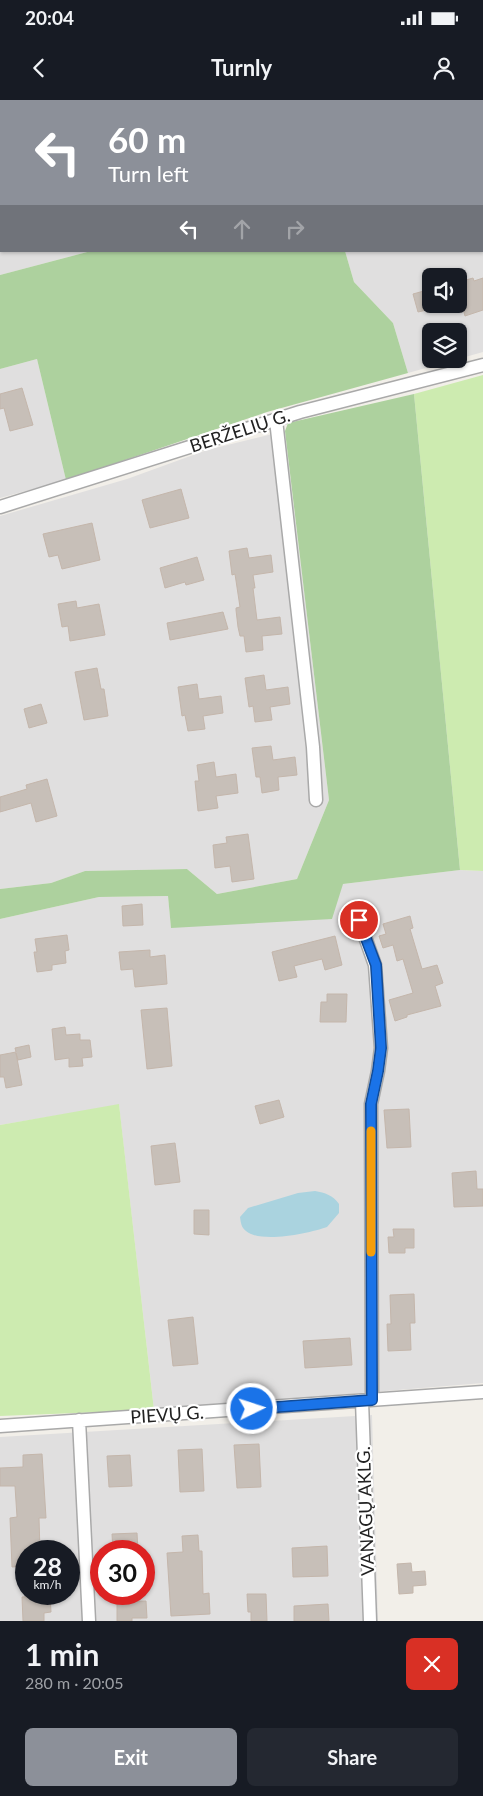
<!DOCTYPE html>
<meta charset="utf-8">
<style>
:root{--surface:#171b24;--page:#242831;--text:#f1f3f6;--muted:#9ea1a6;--accent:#8c9099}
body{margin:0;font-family:Lato,sans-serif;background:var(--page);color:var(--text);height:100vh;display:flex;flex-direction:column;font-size:19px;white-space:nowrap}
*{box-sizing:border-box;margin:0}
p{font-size:16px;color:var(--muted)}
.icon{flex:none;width:28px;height:28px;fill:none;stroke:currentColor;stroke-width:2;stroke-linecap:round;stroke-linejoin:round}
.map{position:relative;height:1521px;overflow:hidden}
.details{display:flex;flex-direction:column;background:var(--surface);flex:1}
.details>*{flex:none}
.banner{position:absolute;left:0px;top:0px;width:484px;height:152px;box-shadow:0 1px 4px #0004;background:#8c9099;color:#fff;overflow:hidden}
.buttons{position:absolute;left:422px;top:168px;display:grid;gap:10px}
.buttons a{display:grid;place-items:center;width:45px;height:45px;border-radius:8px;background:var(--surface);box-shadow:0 1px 4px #0004;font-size:25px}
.speed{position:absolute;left:15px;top:1440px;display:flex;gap:10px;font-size:25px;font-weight:700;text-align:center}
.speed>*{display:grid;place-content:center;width:65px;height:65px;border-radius:50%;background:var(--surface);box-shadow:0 1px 4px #0004;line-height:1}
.speed small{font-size:12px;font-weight:400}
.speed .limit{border:8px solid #d22;background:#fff;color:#111}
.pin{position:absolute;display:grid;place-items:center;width:42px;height:42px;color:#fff;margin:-21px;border:2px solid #fff;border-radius:50%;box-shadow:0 1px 5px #0007}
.me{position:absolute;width:55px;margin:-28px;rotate:86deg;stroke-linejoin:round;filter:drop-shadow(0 0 4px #0008)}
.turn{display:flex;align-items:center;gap:18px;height:105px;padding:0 25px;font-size:22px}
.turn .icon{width:65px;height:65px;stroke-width:2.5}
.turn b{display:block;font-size:35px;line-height:42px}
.lanes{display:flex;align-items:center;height:48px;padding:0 25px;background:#0003;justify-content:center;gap:25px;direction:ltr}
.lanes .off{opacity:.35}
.round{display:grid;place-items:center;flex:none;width:52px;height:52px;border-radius:8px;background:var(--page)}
.summary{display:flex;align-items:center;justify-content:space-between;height:85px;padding:0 25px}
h1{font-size:30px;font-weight:700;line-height:38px}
.action{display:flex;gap:10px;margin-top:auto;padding:10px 25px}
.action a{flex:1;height:58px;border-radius:8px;background:var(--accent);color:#fff;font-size:20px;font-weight:700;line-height:58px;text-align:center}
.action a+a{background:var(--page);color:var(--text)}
.status{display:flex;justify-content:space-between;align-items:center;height:35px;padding:0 25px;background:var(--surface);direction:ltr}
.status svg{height:14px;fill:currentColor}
header{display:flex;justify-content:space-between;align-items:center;height:65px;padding:0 25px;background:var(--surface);font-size:22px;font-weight:700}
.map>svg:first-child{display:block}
.residential{fill:#e0dfdf;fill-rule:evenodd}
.grass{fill:#cdebb0}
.forest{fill:#add19e}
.water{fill:#aad3df}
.building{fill:#c7bfb8;stroke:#c4b6ab}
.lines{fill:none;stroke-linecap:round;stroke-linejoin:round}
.minor-casing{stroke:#a9a9a9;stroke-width:15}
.minor{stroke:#fff;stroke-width:12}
.route-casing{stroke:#114b97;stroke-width:12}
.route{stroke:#1a73e8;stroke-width:9}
.slow{stroke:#f59e0b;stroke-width:9}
.labels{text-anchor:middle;stroke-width:4.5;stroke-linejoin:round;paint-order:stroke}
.street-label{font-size:18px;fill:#222;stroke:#fff}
</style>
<div class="status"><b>20:04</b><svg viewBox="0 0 49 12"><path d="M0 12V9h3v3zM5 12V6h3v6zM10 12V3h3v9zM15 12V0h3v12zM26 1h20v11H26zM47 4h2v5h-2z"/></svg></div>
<header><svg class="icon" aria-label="back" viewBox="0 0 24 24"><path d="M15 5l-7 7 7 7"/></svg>Turnly<svg class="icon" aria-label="person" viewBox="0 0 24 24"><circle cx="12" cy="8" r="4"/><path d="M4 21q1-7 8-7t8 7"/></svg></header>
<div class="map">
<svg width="483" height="1521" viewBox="0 0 483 1521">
<rect width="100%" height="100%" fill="#f2efe9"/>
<!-- residential -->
<path class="residential" d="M0,0H483V252L408,273L393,223L354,182L345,151H482V1H1V151H91L0,175ZM431,176H459V204H431ZM431,231H459V259H431Z
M37,259L66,380L0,398V269Z
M285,331L329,700L297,779L217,794L187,769L85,771L51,783L0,789V416L127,379L207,350Z
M460,770L483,771V1283L154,1310L119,1005L0,1025V819L99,797L168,796L171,827L343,784Z
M372,1315L378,1521H0V1337ZM26,1451H69V1494H26ZM101,1451H144V1494H101Z"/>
<!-- grass -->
<path class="grass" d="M483,275V771L460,770L414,294Z
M119,1004L154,1310L0,1316V1025Z"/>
<!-- forest -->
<path class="forest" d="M91,151H345L354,182L393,223L408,273L267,312L66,380L37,259L0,269V175Z
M414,294L460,770L343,784L332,819L171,828L168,796L99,797L0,819V789L51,783L85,771L187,769L217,794L297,779L329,700L285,331L288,323Z"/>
<!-- water -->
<path class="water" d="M315,1091C325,1093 333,1095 339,1104V1113L327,1127C310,1133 261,1144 246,1131C241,1127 241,1123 240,1117L248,1108L298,1093Z"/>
<!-- building -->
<path class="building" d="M473,178L474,181L483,178V210L465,216L461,201L459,202V182Z
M431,189V209L418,212L413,194Z
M22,288L33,325L10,331L4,308L0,309V294Z
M181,389L189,418L150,428L142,400Z
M92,423L100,460L62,469L58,455L49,457L43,434Z
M247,448L249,458L271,455L273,472L253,475L255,488H253L257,520L280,517L282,534L262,536L263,550L246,552L244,536H240L238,527L236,510V508L240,507L235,474L232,475L229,451Z
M197,457L204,480L186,485L185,482L165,488L160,468Z
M76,501L77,508L99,504L105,535L70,541L68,526L62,527L58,504Z
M223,512L228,529L170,540L167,523Z
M97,568L101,589H104L108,616L84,620L75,572Z
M264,575L266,590L288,587L290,604L270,607L272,620L255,622L253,606L249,607L245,578Z
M197,584L199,599L221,596L223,613L203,616L205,629L188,631L185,615L182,616L178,587Z
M41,604L47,623L29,628L24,609Z
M271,646L273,660L295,657L297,675L278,677L279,690L262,693L260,677H256L252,648Z
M214,662L216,677L236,674L238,693L216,696L218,708L198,711L195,681H199L197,665Z
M47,679L57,716L36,722L31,703L0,712V697L27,689L26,685Z
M248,734L254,779L232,782L230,766L215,768L213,745L227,743L226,737Z
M142,804L143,825L123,826L122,806Z
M410,816L413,828L410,829L422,869L437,865L443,883L435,886L441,906L407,915V917L395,921L389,900L413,893L403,859L397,861L393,845L383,848L379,836L386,834L383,824Z
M67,835L69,850L65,851L66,863L52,865V870L37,872L34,852H37L35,839Z
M335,836L342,865L325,870L322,859L294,866L297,877L279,881L272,852Z
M150,850V857L165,855L167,884L135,887L133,869L121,870L119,852Z
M327,894H347L346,922H320L321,902H327Z
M167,908L172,966L147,969L141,910Z
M65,927L66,935L80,934V940H90L92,957L82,958L83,966L69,967V958L55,960L52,929Z
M29,945L31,957L18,960L16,953L22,985L6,988L4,977H0V955L16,952L15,948Z
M279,1000L284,1017L260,1024L255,1006Z
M409,1009L411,1047L387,1048L384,1010Z
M175,1043L180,1082L155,1085L151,1046Z
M476,1071L477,1089H483V1106L454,1107L452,1073Z
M194,1110H209V1135L194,1134Z
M393,1129H414V1148H405V1153H389L388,1137H394Z
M414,1194L415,1223H410L411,1250L388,1251L387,1224H391L390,1195Z
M193,1217L198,1264L173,1266L168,1220Z
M350,1238L352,1265L305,1268L303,1241Z
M259,1344L261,1387L237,1388L234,1345Z
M202,1349L204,1391L180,1392L178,1350Z
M42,1354L46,1418H39L40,1451H26V1466L12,1467L10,1418L17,1417L15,1386H0V1368L23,1367V1355Z
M130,1355L132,1386L109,1387L107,1356Z
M137,1433L138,1451H113L112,1434Z
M198,1435L199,1451H202L203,1494L209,1493L210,1514L171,1516L167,1453L183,1452L182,1436Z
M327,1446L328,1476L293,1477L292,1448Z
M411,1463L412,1472L425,1471L426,1485L413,1486V1493L399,1494L397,1464Z
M247,1494H266L267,1521H251V1512H248Z
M50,1495L51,1512L44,1513V1521H23L22,1497Z
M146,1501L147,1518H132V1521H117V1502Z
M328,1504L329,1521H294V1506Z"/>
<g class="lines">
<defs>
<path id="minor" d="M299,1L303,0
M0,83H1
M276,320L313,647L316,700
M0,407L300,312L483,265
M359,820L375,865L381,948L378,971L371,1004L372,1300
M362,1301L370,1521
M79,1320L89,1521
M0,1326L483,1292"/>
</defs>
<!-- minor casing -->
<use href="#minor" class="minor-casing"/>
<!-- minor -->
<use href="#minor" class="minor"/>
</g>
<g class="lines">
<defs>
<path id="route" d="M252,1309L372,1300L371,1004L378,971L381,948L376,865L359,820"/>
</defs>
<!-- route casing -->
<use href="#route" class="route-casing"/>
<!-- route -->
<use href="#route" class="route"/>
<!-- slow -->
<path class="slow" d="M371,1031V1152"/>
</g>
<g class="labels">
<!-- street labels -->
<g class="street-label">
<text transform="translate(240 331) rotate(-18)" y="6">BERŽELIŲ G.</text>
<text transform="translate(167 1315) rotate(-4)" y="6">PIEVŲ G.</text>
<text transform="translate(366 1411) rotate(-92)" y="6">VANAGŲ AKLG.</text>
</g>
</g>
</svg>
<div class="buttons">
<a><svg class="icon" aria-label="sound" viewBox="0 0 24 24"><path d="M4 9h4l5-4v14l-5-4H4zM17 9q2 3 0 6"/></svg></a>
<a><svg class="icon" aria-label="layers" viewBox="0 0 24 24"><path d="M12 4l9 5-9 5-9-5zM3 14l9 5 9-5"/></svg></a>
</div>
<div class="speed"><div>28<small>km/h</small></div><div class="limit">30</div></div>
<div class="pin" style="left:359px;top:820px;background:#d93025"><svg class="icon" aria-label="arrive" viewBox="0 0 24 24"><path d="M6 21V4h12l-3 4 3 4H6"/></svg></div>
<svg class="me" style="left:252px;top:1309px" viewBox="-20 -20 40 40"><circle r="17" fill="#1a73e8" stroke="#fff" stroke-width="3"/><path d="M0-11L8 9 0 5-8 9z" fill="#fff"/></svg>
<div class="banner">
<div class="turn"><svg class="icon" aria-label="left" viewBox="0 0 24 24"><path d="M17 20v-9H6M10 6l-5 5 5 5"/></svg><div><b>60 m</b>Turn left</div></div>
<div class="lanes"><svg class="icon" aria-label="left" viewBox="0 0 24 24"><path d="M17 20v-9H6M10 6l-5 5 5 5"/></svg><svg class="icon off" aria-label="ahead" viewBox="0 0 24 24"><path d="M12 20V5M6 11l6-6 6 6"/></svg><svg class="icon off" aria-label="right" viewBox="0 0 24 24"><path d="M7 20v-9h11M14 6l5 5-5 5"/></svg></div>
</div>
</div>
<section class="details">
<div class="summary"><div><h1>1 min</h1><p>280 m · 20:05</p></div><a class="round" style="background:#d93025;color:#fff"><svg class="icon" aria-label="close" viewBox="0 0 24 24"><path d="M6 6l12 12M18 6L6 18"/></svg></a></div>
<div class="action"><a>Exit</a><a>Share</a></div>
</section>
